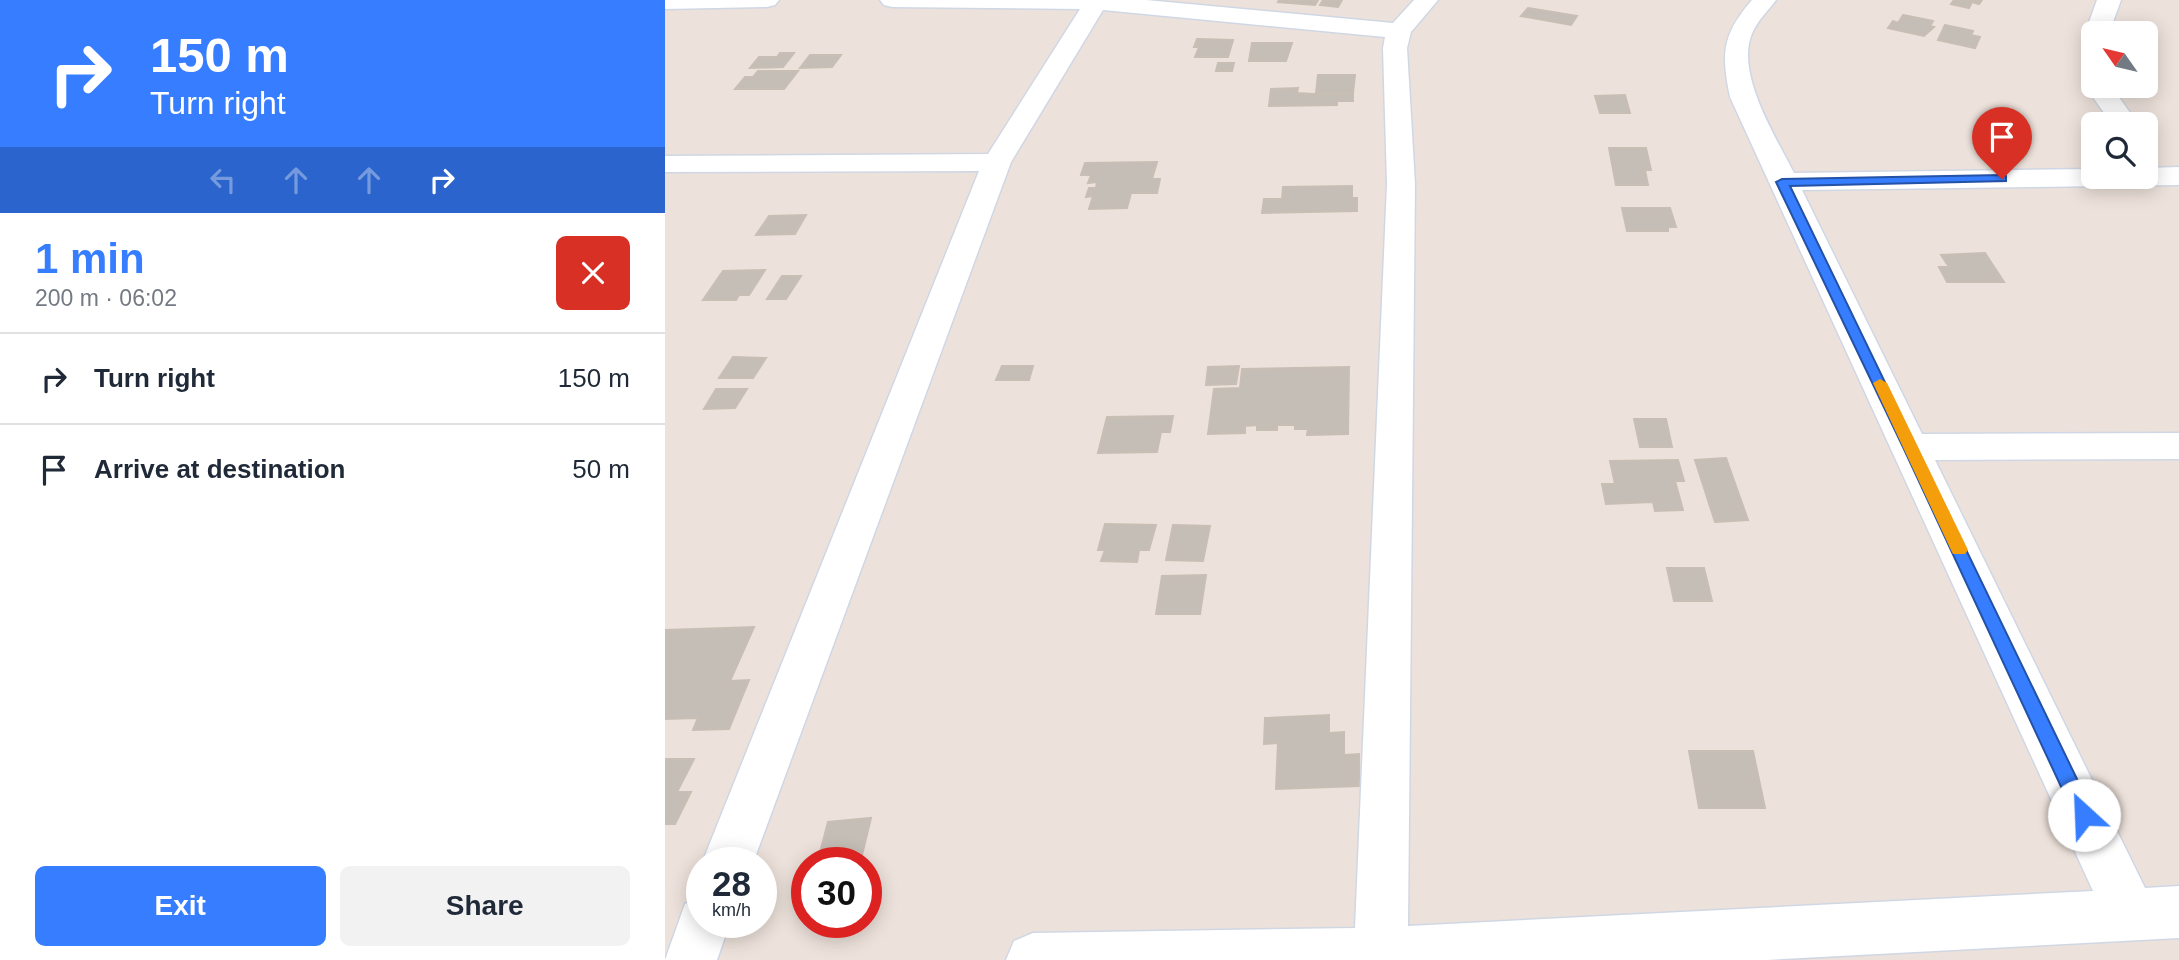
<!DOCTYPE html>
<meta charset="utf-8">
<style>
:root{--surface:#fff;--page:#f2f2f3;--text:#1f2937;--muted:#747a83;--line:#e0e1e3;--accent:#367eff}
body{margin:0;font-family:Arial,sans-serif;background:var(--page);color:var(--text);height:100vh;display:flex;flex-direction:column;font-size:26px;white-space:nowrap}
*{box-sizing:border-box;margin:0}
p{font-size:23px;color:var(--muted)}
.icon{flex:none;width:38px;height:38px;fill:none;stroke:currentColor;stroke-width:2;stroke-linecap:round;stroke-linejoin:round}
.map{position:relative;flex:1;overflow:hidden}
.drawer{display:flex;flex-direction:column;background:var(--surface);width:665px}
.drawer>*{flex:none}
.banner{background:#367eff;color:#fff;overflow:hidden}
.needle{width:46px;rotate:304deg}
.fabs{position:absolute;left:1416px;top:21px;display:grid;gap:14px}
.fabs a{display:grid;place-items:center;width:77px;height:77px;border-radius:10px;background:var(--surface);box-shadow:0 4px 18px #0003;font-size:35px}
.speed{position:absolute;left:21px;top:847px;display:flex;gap:14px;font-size:35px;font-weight:700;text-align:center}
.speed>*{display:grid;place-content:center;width:91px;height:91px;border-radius:50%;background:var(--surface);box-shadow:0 4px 18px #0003;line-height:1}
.speed small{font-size:18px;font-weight:400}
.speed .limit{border:10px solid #d22;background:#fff;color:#111}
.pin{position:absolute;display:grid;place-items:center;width:60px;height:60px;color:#fff;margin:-72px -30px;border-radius:50% 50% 50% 0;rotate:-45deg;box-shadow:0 0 7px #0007}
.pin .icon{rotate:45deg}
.me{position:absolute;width:77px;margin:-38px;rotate:335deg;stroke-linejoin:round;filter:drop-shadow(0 0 5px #0008)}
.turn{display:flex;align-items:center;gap:24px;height:147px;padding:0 35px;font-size:32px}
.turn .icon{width:91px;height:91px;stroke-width:2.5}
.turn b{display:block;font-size:49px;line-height:60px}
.lanes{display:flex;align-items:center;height:66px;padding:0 35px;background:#0003;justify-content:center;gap:35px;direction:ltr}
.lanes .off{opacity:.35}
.round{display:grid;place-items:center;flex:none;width:74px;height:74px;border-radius:10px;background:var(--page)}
.overview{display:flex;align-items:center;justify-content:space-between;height:119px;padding:0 35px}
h1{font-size:42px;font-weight:700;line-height:52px;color:var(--accent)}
.primary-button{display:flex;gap:14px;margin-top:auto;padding:14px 35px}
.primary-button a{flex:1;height:80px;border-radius:10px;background:var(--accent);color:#fff;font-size:28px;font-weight:700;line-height:80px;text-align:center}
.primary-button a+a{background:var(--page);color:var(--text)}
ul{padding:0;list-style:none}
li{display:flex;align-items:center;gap:21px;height:91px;padding:0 35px;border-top:2px solid var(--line)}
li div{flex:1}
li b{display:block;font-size:26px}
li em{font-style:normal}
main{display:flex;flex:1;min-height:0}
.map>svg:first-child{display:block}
.building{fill:#c5beb7;stroke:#c9beb4;stroke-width:2}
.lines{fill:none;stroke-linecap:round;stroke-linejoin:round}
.street-casing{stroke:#d0d7e4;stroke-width:3}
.street{fill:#fff;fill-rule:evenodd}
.route{fill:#367eff;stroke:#2352a6;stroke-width:2}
.slow{fill:#f59e0b}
</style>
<main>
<section class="drawer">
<div class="banner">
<div class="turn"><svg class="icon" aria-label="right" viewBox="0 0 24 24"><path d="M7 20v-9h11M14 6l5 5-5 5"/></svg><div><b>150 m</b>Turn right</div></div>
<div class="lanes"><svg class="icon off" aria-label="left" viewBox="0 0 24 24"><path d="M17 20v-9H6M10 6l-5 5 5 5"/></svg><svg class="icon off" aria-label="ahead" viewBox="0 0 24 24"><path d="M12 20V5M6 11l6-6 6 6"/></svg><svg class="icon off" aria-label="ahead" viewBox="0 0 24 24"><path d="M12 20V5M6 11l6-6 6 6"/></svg><svg class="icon" aria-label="right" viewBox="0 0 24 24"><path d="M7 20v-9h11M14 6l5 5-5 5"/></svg></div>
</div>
<div class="overview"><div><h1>1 min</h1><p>200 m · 06:02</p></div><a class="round" style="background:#d93025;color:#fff"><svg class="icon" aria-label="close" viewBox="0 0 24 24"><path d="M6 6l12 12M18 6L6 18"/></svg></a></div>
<ul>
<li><svg class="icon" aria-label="right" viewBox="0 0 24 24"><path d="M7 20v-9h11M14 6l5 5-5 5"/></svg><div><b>Turn right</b></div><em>150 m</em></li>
<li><svg class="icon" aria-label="arrive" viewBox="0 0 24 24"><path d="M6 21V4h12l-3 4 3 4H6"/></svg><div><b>Arrive at destination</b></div><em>50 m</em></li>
</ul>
<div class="primary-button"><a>Exit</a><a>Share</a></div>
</section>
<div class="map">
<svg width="1514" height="960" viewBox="0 0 1514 960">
<rect width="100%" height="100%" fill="#ede2db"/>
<!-- building -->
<path class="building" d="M614,0H653L650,5L613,2Z
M658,0H677L673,7L655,5Z
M1289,0H1317L1314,4L1307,2L1304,8L1286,4Z
M863,8L912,16L906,25L856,16Z
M1238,15L1268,21L1265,26L1269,27L1259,36L1223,28L1228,21L1233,23Z
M1280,25L1308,31L1306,35L1315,37L1310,48L1273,40Z
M532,39L568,40L563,57H530L534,47H529Z
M587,43H627L621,61H584Z
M115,53H129L118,67L85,68L94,57H112Z
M145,55H176L167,67L135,68Z
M553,63H569L567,71H551Z
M93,71H133L119,89H70L80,77H88Z
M653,75H690L688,93H651Z
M633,88L632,93L649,94H688V101H672V105L604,106L606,89Z
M960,95L965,113H935L930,96Z
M944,148H981L986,170H980L983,185H951Z
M492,162L487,179H495L492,193H466L462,208L424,209L428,196L421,197L424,188H431L432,182L423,183L426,175H416L420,163Z
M687,186V198H692V211L597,213L599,199H617L618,187Z
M957,208H1005L1011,227H1003V231H962Z
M141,215L130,234L91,235L104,216Z
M1320,253L1339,282H1282L1274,267H1284L1276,255Z
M100,270L84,295H74L71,300H38L58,271Z
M117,276H136L121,299H102Z
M68,357L101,358L88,378H54Z
M337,366H368L364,380H331Z
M574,366L571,384L541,385L543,367Z
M684,367L683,434L642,435L643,429H630V425H612V430H592V425L580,426V433L543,434L549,389L575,388L577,369Z
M51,389H82L70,408L39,409Z
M508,416L505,432H496L492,452L433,453L442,417Z
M969,419H1001L1007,447H975Z
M1061,458L1083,520L1050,522L1030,460Z
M1013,460L1019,481H1010L1018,510L990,511L988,502L941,504L937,484H950L945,461Z
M440,524L491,525L484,550H474L472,562L436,561L440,550H433Z
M508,525L545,526L538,561L501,560Z
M1002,568H1039L1047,601H1009Z
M541,575L535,614H491L497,576Z
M89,627L65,681L84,680L64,729L28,730L33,718L0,719V630Z
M664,715V733L679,732V755L694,754V786L611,789L613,743L599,744L600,718Z
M1024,751H1088L1100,808H1034Z
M0,759H29L12,792H26L10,824H0Z
M206,818L197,855L153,860L163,822Z"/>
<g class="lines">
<defs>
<path id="street" d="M0,0H114L110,5L102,7L0,9Z
M215,0H481L728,23L749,0H773L746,32L742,48L750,184L743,926L1428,891L1065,97C1056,53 1057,35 1087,0H1111C1102,12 1091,22 1086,36C1072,77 1111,137 1129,173L1428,169V177H1480V168L1514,167V185L1137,190L1257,434L1514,433V459L1270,460L1480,888L1514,886V938L1101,960H341L349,941L368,933L690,928L722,184L718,48L720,37L438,10L346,162L88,863H37L314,171L0,172V156L323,154L415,9L227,7L219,5Z
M1432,0H1456L1444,33H1428V39L1420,33Z
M1428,79V86H1446L1473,124H1447L1420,86Z
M37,897V922H65L52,960H0L20,904Z"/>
</defs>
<!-- street casing -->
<use href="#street" class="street-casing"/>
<!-- street -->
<use href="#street" class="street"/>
</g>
<!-- route -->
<path class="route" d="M1337,175L1341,176V181L1125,186L1426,808L1429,815L1426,821L1419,824L1412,821L1238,447L1111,182L1117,179Z"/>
<!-- slow -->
<path class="slow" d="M1215,379L1222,383L1303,550L1300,554H1288L1286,550L1208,383Z"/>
</svg>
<div class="fabs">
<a><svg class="needle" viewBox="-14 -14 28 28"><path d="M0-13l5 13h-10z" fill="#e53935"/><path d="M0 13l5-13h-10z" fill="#747a83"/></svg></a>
<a><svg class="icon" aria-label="search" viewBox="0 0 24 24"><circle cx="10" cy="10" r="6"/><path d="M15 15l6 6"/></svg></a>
</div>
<div class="speed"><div>28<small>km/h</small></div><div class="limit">30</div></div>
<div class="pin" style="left:1337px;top:179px;background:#d93025"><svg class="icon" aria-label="arrive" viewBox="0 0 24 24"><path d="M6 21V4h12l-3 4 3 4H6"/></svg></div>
<svg class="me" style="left:1419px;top:815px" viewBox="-20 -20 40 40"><circle r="19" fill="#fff"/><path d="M0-13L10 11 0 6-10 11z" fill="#367eff"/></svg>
</div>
</main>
